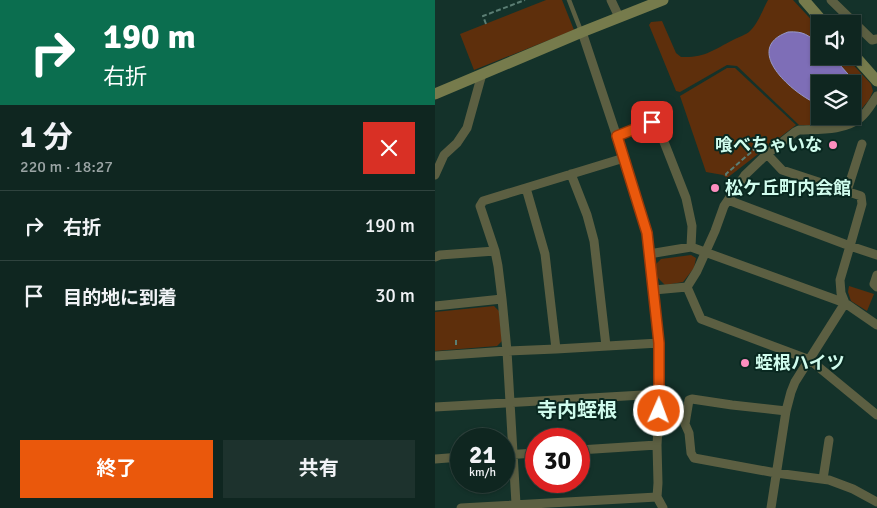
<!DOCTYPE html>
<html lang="ja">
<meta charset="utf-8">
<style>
:root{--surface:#0f2620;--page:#1d322d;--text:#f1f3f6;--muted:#9ba5a5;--line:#2f433e;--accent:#ea580c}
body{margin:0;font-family:Signika,"Noto Sans JP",sans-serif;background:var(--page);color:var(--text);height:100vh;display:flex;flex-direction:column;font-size:19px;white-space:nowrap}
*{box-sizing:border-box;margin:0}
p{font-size:16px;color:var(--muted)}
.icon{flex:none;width:28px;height:28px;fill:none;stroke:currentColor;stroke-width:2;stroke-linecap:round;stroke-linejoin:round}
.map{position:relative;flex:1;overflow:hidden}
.sheet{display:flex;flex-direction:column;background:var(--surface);width:435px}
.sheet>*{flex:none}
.hud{background:#0b6e4f;color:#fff;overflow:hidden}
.buttons{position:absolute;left:376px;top:15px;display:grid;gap:10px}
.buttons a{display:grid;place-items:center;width:50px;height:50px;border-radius:0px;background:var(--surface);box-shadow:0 1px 4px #0004,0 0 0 1px var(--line);font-size:25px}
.speed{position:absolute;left:15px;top:428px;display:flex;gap:10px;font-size:25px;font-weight:700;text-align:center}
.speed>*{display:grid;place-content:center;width:65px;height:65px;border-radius:50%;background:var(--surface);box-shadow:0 1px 4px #0004,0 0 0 1px var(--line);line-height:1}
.speed small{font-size:12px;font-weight:400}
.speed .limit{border:8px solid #d22;background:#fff;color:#111}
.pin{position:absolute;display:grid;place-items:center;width:42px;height:42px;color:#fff;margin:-21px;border-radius:10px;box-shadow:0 2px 8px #0006}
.me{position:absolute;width:55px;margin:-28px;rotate:2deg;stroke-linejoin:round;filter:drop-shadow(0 0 4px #0008)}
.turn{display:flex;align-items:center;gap:18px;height:105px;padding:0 20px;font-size:22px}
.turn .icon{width:65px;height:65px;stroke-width:2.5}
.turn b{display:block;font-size:35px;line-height:42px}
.round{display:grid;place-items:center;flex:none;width:52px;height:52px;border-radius:0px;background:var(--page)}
.head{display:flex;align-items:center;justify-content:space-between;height:85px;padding:0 20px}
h1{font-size:30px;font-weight:700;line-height:38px}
.cta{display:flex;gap:10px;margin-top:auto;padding:10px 20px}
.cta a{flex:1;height:58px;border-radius:0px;background:var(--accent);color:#fff;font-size:20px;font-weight:700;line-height:58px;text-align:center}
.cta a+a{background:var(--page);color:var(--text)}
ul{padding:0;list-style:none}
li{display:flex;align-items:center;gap:15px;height:70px;padding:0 20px;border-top:1px solid var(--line)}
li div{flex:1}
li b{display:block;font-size:19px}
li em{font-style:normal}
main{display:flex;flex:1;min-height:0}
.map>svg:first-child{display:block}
.green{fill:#5e2f0c}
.water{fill:#7e6eb7;stroke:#9799c7}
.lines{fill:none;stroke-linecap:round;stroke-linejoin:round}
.path{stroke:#5b7e74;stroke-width:2;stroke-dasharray:5 2.5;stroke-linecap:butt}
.lane{stroke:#5c5f42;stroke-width:4.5}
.street{stroke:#5c5f42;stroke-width:9}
.secondary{stroke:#767b4c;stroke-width:11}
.route-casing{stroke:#983908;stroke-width:12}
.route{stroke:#ea580c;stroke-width:9}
.poi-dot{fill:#fd8ebf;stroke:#092820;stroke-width:2}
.labels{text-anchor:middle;stroke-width:4;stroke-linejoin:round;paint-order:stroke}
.poi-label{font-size:18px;font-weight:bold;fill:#d0fced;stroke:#092820;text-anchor:start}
.quarter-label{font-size:20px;font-weight:bold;fill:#d0fced;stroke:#092820}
</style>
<main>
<section class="sheet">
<div class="hud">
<div class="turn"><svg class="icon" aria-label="right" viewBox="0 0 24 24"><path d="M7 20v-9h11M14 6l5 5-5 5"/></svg><div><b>190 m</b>右折</div></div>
</div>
<div class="head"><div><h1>1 分</h1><p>220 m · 18:27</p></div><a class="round" style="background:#d93025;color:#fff"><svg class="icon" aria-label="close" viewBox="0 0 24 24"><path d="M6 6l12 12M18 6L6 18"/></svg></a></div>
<ul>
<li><svg class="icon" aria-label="right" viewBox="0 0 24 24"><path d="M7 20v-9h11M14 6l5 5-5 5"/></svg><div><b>右折</b></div><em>190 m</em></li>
<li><svg class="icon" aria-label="arrive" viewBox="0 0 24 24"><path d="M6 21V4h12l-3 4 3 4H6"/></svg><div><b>目的地に到着</b></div><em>30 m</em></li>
</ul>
<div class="cta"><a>終了</a><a>共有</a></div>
</section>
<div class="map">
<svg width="442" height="508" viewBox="0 0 442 508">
<rect width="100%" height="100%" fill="#14322a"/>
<!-- green -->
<path class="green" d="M111,0H127L139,30L39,70L25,34Z
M333,0H358L385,29V45L377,38V102L385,105V116H415C400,123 381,126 364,125L302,66L292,65L245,92L241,91L214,25L216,22L227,21L241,53L246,57C270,58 278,50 298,40C303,37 311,35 315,31C323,24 328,9 333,0Z
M397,56H410L436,84L438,91L434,100L423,113L418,115V107L425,101L420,82Z
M292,68H300L361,125L292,178L288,175L271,172L245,96Z
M256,255L261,258L259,268L248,282L230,285L223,278L221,264L226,259Z
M414,286L439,294L432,311L416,301L413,292Z
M59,306L64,311L67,341L62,346L0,351V312Z"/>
<!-- water -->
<path class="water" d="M353,32C369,31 373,35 385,45V56H397L420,82L426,92L425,101L418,107V84H385V105C360,96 305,49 353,32Z"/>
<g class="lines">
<!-- path -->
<path class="path" d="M51,24L48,16L90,0
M293,183L291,174L322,147H327
M21,340V345L23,346"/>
<!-- lane -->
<path class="lane" d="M134,0L146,31"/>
<!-- street -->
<path class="street" d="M176,0L184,17
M396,0L437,40L442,39
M147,32L189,158L212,233L224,343L225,394L222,445L223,483L222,497L228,508
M182,136L217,122L222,124L251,198L257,226L256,247L214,254
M136,174L152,215L159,241L171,346
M0,175L9,155L22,143L32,128L47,74
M91,188L110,254L121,349
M412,191L427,144
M293,200L415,246L427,204L426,196L347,170L332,154
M256,247L410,303L442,325
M0,257L5,255L60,251
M442,275L439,284L442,287
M252,287L262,271L280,231L289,206L310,175L332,154L360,132L364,130C383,129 409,131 425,118C432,113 437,103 442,96
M252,287L266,319L375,360L442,415
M219,290L252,287
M410,303L406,293L405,280L415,246L442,255
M0,306L67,299
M0,356L72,351L121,349L224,343
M0,407L225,394
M351,411L297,405L257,399L254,400L250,424L254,433L256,453L259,458L341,473L394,480L418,489L442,502
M144,450L222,445
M69,455L101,453
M0,459L26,457
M388,479L394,440
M81,504L72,351L67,299L63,266L60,251L45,206L48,201L189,158
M26,508L222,497
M336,508L351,411L356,392L360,382L410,303"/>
<!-- secondary -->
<path class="secondary" d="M369,0L390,24
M418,54L442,81
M0,94L147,32L228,0"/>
</g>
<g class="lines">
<defs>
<path id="route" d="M217,122L182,136L212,233L224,343V411"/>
</defs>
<!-- route casing -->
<use href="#route" class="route-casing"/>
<!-- route -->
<use href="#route" class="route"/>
</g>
<!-- markers -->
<g class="poi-dot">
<circle cx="398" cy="145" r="5"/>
<circle cx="280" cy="188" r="5"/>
<circle cx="310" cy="363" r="5"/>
</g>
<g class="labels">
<!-- poi labels -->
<g class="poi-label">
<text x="388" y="151" text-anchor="end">喰べちゃいな</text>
<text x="290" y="194">松ケ丘町内会館</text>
<text x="320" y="369">蛭根ハイツ</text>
</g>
<!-- quarter labels -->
<g class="quarter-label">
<text x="142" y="417">寺内蛭根</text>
</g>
</g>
</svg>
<div class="buttons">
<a><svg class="icon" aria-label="sound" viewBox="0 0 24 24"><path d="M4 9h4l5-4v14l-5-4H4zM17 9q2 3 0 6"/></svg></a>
<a><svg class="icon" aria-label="layers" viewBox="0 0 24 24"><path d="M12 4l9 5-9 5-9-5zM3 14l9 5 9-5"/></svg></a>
</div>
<div class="speed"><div>21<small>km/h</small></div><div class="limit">30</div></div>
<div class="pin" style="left:217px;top:122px;background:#d93025"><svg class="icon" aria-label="arrive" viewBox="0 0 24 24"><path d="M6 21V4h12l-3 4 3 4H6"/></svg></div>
<svg class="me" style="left:224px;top:411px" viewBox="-20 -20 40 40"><circle r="17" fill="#ea580c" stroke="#fff" stroke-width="3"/><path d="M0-11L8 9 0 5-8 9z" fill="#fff"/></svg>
</div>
</main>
